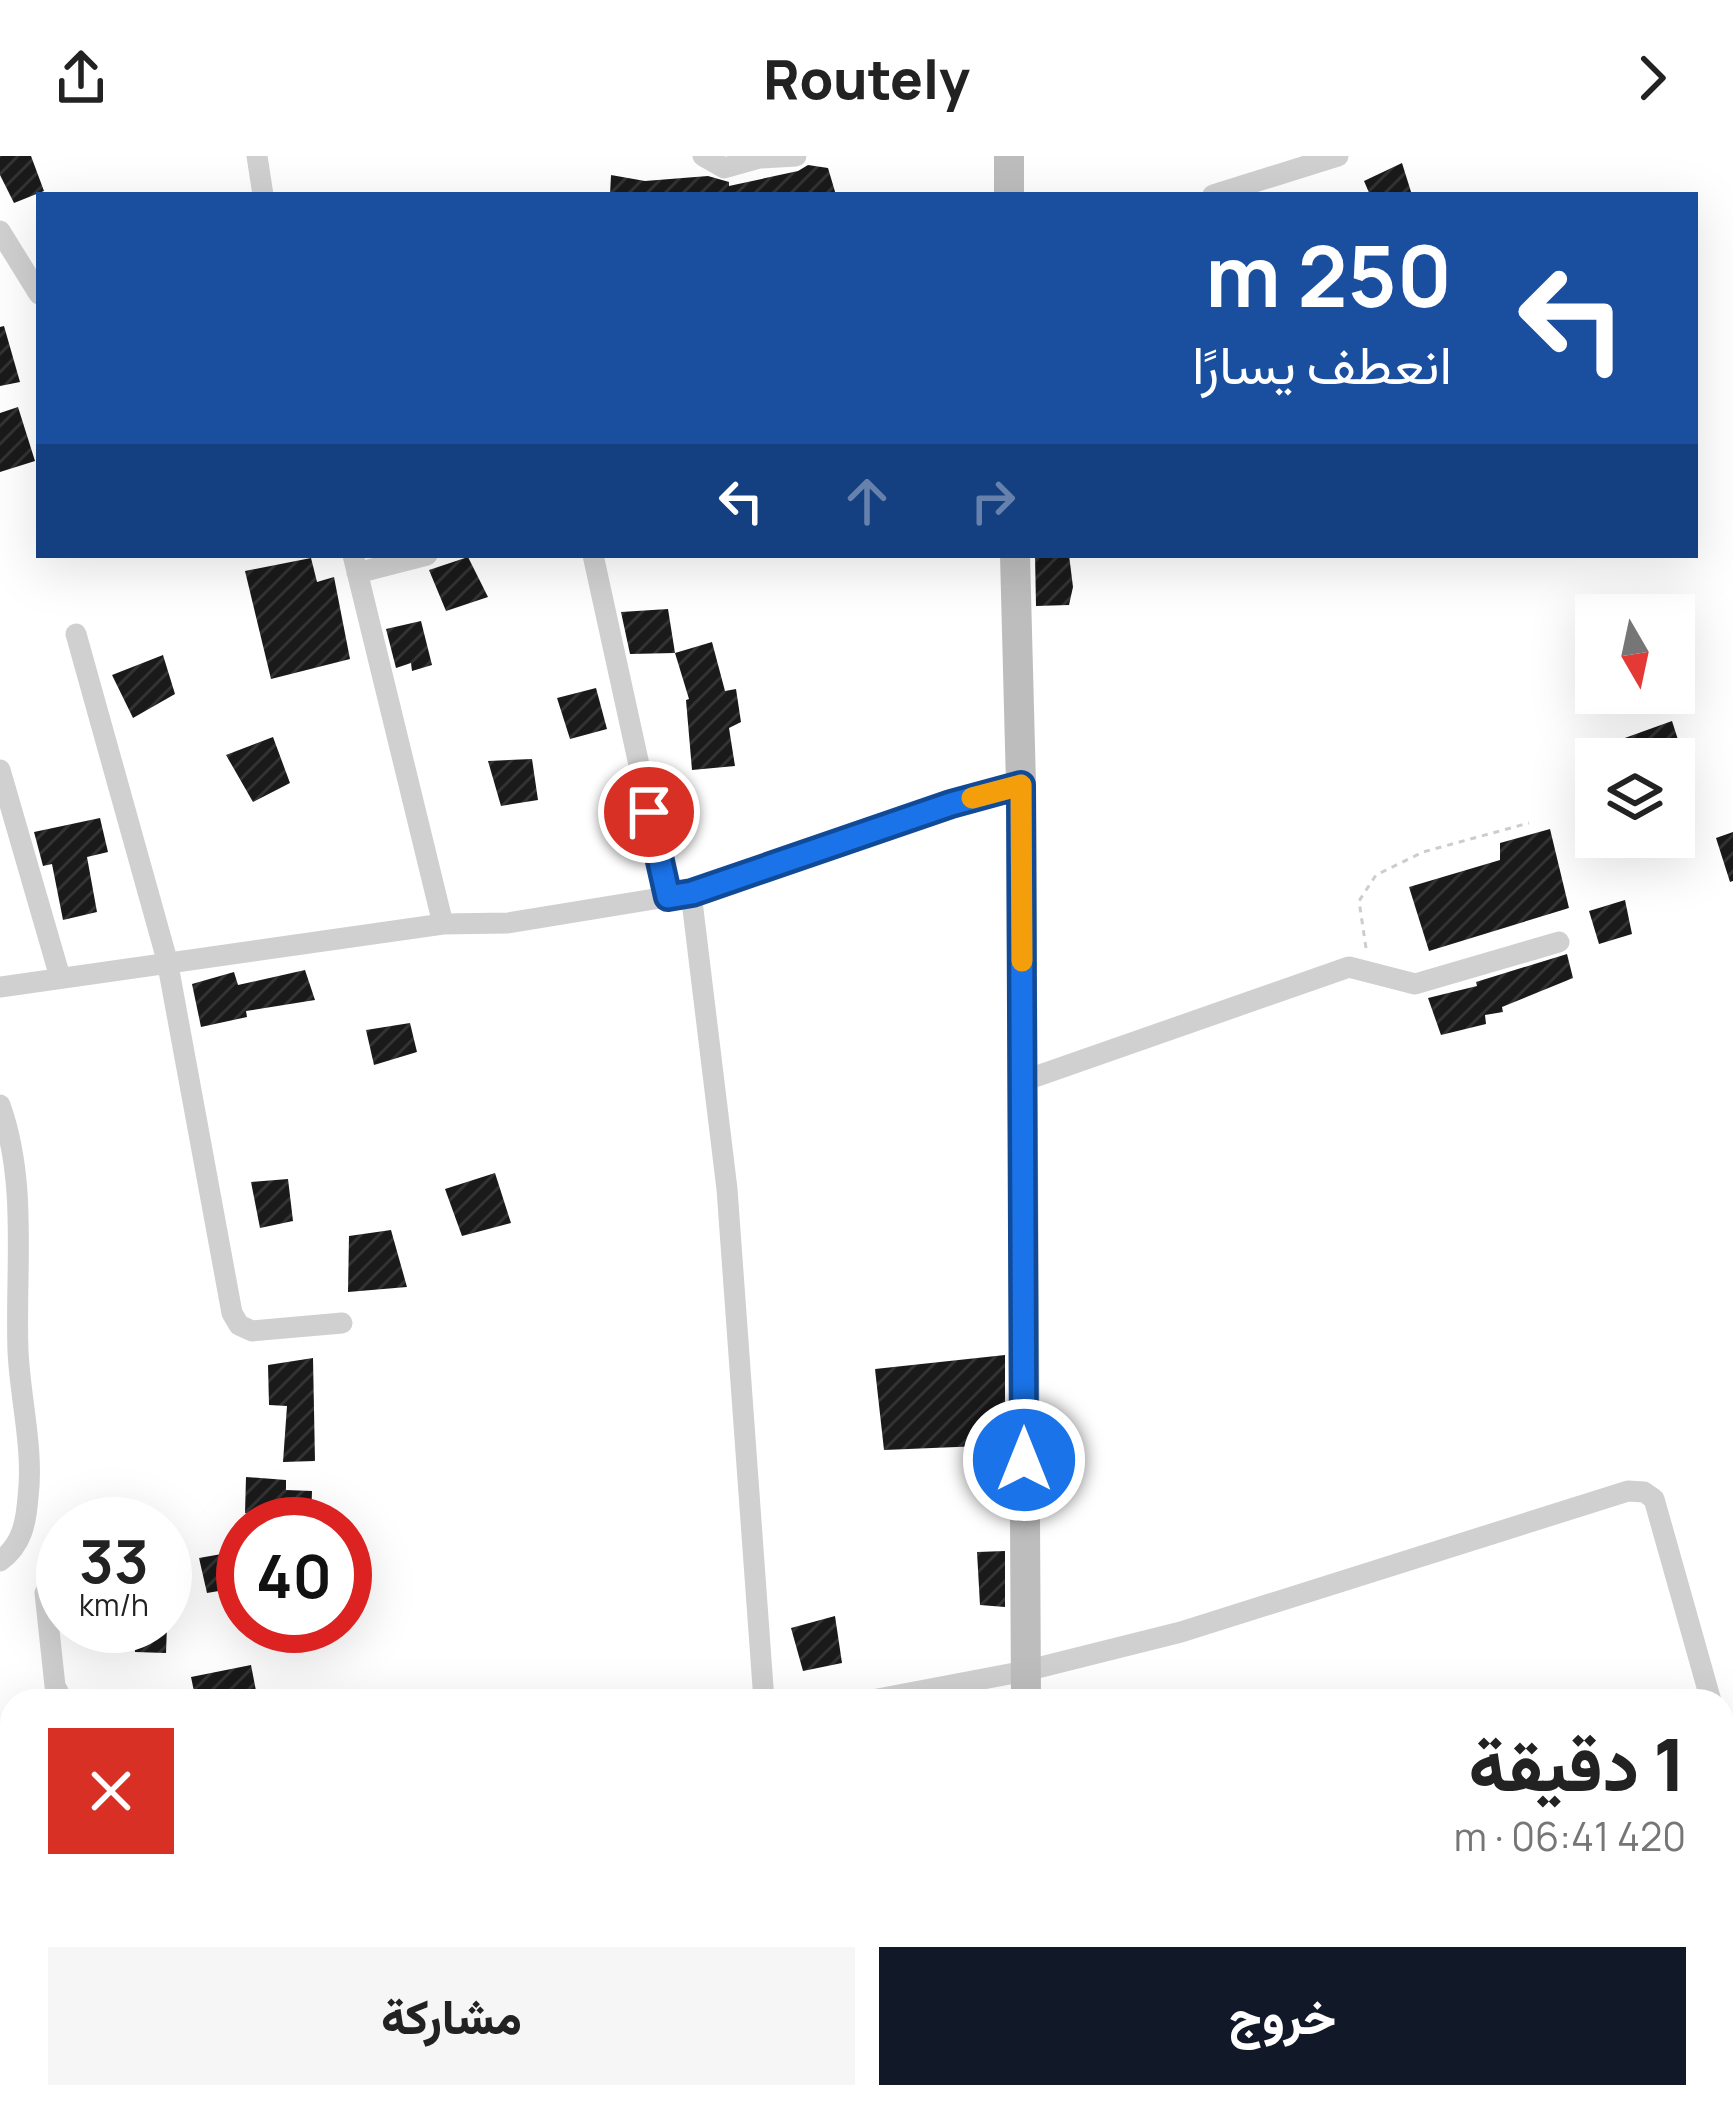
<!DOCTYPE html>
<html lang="ar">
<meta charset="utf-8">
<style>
:root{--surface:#fff;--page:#f6f6f6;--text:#222;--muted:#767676;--accent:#111827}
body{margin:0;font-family:Manrope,Vazirmatn,sans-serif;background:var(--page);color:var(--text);direction:rtl;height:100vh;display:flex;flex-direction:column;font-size:45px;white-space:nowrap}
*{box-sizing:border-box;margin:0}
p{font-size:39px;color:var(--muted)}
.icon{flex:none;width:66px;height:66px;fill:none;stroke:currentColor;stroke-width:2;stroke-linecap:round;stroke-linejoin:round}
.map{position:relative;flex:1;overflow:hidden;direction:ltr}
.side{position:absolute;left:0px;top:1533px;width:1734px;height:420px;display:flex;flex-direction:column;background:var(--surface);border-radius:36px 36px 0 0;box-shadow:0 12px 48px #0002;direction:rtl}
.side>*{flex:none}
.top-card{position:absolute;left:36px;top:36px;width:1662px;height:366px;border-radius:0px;box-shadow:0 12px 48px #0002;direction:rtl;background:#1a4fa0;color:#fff;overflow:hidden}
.needle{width:78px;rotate:171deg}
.tools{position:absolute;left:1575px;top:438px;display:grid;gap:24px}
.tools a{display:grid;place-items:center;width:120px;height:120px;border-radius:0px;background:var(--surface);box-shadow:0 12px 48px #0002;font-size:60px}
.speed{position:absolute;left:36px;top:1341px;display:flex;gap:24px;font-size:60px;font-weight:700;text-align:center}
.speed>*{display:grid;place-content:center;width:156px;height:156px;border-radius:50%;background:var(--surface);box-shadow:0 12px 48px #0002;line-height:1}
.speed small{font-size:30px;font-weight:400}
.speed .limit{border:18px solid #d22;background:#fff;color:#111}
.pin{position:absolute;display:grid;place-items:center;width:102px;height:102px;color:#fff;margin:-51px;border:6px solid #fff;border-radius:50%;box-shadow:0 3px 12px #0007}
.me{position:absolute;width:132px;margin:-66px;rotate:0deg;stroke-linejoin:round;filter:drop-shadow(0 0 9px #0008)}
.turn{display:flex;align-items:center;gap:42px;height:252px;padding:0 48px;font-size:54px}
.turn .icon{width:156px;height:156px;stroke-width:2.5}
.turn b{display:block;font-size:84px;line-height:102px}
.lanes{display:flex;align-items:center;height:114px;padding:0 48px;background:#0003;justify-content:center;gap:60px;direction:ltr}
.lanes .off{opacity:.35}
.round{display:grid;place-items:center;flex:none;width:126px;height:126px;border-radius:0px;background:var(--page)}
.summary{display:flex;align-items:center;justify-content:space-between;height:204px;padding:0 48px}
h1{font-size:72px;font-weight:800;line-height:90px}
.primary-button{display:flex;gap:24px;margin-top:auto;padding:24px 48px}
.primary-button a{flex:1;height:138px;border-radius:0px;background:var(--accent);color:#fff;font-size:48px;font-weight:800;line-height:138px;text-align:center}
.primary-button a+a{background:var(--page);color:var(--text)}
header{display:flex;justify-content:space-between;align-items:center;height:156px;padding:0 48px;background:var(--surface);font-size:54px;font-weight:800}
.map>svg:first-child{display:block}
.building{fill:url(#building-hatch)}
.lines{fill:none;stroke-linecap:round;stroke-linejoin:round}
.path{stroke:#cdcdcd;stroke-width:3;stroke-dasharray:6 6;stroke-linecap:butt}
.street{stroke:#d0d0d0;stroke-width:21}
.secondary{stroke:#bdbdbd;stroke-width:30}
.route-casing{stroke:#114b97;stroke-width:30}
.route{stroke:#1a73e8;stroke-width:21}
.slow{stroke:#f59e0b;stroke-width:21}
</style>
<header><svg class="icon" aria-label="forward" viewBox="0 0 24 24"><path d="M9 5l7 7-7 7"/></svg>Routely<svg class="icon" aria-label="share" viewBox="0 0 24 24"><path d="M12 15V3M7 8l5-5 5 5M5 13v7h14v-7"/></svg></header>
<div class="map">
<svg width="1733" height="1953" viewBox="0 0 1733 1953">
<defs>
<pattern id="building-hatch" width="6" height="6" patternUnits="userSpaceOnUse" patternTransform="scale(3)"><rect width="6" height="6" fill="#1a1a1a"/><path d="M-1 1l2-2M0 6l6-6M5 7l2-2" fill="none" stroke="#333"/></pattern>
</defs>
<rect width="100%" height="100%" fill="#fff"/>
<!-- building -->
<path class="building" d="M0,0H31L44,35L14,47L0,19Z
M1402,7L1412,39H1370L1364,25Z
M808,9L828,12L836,39H610L611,19L645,25L708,20L729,26V30L798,15Z
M4,170L20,226L0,230V171Z
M18,251L35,305L0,316V257Z
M1035,399H1069L1073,431L1069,449L1036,450Z
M468,401L488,441L446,455L429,414Z
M311,402L317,426L334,421L350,503L271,523L245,415Z
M668,453L675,497L630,498L621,456Z
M421,465L432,509L412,515L411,507L396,512L386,473Z
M712,486L725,535L736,533L741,566L729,572L735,610L692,614L686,544L689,543L675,497Z
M163,499L175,538L133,562L112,519Z
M596,532L607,573L570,583L557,542Z
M1672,565L1690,621L1674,626V603H1627L1622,583Z
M273,581L290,627L253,646L226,599Z
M532,603L538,644L501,650L488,605Z
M100,662L108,696L87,701L97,756L63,764L52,708L43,710L34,676Z
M1550,673L1569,752L1429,795L1409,731L1500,704V687Z
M1733,676V725L1730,726L1716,682Z
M1625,744L1632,778L1599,788L1589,755Z
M1567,798L1573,822L1502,851L1503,856L1485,859L1486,868L1441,879L1428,842L1477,830L1476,826Z
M305,814L315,844L246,855L247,861L201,871L192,828L234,816L238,829Z
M410,867L417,896L374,909L366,874Z
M495,1017L511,1067L462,1080L445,1033Z
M288,1023L293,1065L260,1072L251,1026Z
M391,1074L407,1131L348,1136L349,1080Z
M1005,1199V1289L884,1294L875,1213Z
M313,1202L315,1305L283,1306L287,1250L269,1249L268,1209Z
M246,1321L286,1324V1334L312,1335L311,1368H269L268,1360L245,1357Z
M1005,1395V1451L980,1449L977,1396Z
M233,1396L242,1431L207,1437L199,1402Z
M835,1460L842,1507L803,1515L791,1472Z
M134,1470H167L166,1497L135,1496Z
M251,1509L258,1545H196L191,1521Z"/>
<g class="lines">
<!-- path -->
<path class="path" d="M1366,792L1359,745L1376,719L1423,696L1529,667"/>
<!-- street -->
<path class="street" d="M257,0L263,39
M703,0L724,12L760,2L796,0
M1213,39L1338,0
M0,75L39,138
M353,399L443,768
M593,399L668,741
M357,417L427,399
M76,478L167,804L232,1157L239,1169L252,1175L342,1167
M0,614L60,821
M691,737L727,1033L764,1545
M0,831L443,768L508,767L691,737L951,648L1021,629
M1023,925L1349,811L1415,828L1559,786
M0,949C28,1027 15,1113 18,1195C20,1242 34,1294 28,1341C26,1367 22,1389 0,1405
M45,1437L55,1530L63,1545
M867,1545L1025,1515L1181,1476L1628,1335L1644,1336L1654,1343L1711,1545
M1722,1581L1733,1616
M1722,1886L1733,1883
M303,1941L305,1953
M792,1941V1953
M1624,1941L1628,1953"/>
<!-- secondary -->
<path class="secondary" d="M1009,0V39
M1015,399L1021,629L1026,1545
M1026,1953V1941"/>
</g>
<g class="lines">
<defs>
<path id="route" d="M649,656L668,741L692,737L951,648L1021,629L1024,1304"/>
</defs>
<!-- route casing -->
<use href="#route" class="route-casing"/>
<!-- route -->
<use href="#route" class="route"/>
<!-- slow -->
<path class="slow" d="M972,642L1021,629L1022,805"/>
</g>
</svg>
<div class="tools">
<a><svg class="needle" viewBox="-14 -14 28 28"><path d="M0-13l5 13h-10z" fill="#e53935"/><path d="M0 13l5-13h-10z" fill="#767676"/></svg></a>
<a><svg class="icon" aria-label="layers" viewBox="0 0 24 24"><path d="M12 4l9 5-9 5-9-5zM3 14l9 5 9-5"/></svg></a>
</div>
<div class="speed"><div>33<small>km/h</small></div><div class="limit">40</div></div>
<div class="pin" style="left:649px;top:656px;background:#d93025"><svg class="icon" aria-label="arrive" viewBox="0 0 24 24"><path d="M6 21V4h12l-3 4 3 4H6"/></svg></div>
<svg class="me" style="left:1024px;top:1304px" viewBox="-20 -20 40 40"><circle r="17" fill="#1a73e8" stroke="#fff" stroke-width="3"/><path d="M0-11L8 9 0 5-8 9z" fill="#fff"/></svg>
<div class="top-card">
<div class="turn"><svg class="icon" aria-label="left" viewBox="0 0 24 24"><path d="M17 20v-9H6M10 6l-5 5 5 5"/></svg><div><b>250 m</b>انعطف يسارًا</div></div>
<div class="lanes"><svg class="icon" aria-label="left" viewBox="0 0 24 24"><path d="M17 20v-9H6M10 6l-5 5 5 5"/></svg><svg class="icon off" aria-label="ahead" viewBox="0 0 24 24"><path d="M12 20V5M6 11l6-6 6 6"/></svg><svg class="icon off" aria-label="right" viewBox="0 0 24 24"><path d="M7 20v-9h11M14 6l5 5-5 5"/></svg></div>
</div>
<section class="side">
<div class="summary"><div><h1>1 دقيقة</h1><p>420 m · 06:41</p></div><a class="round" style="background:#d93025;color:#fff"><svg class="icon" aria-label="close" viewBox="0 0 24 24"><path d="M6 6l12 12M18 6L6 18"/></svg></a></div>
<div class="primary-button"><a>خروج</a><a>مشاركة</a></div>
</section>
</div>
